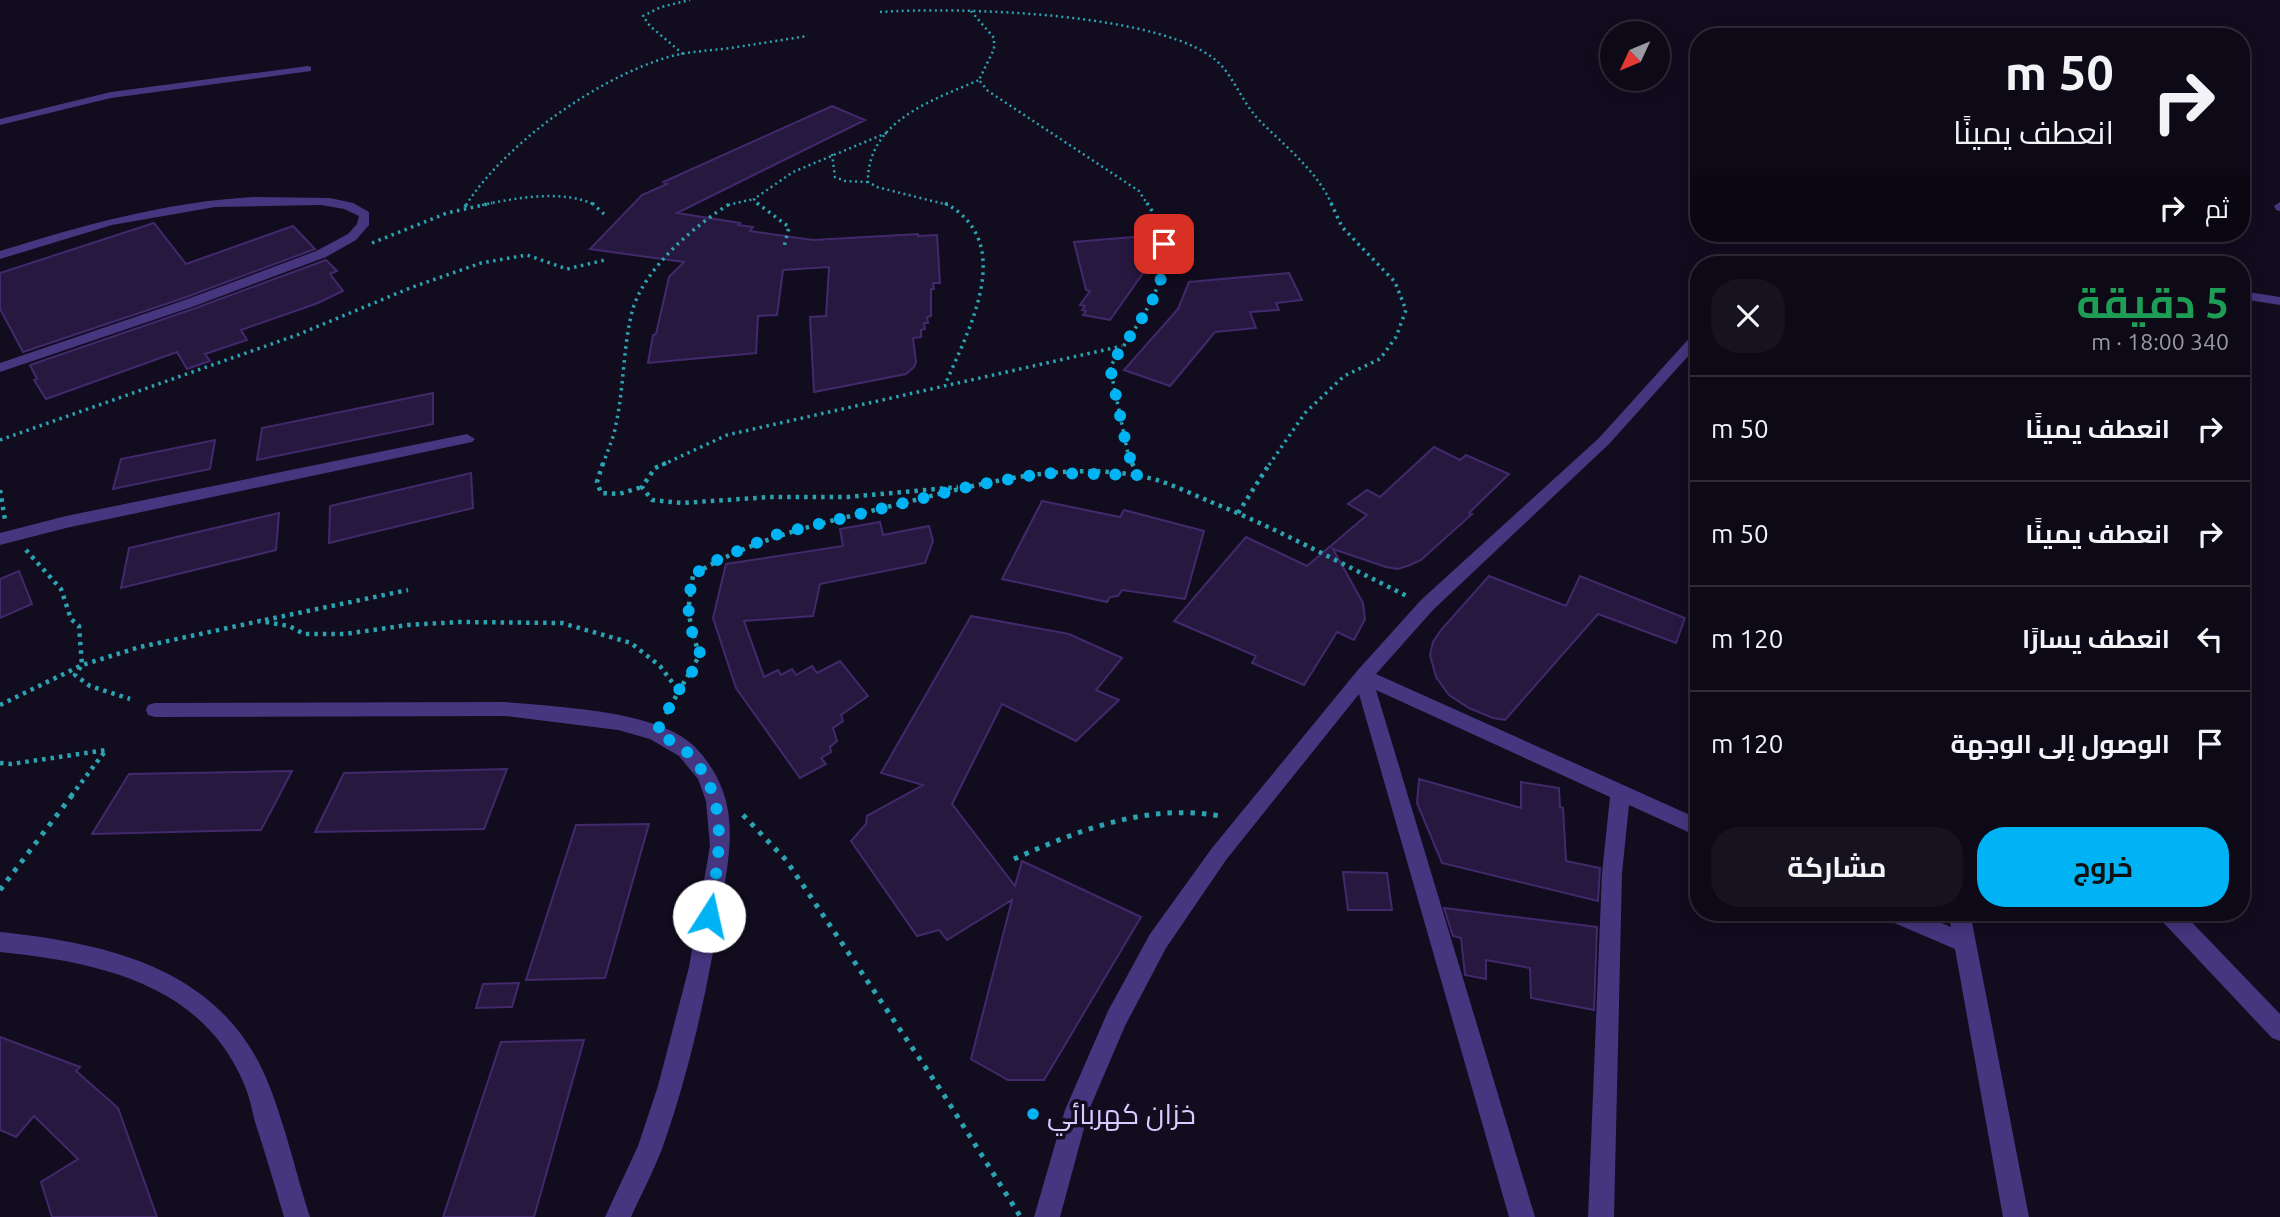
<!DOCTYPE html>
<html lang="ar">
<meta charset="utf-8">
<style>
:root{--surface:#0e0917;--page:#171220;--text:#f1f3f6;--muted:#9b9aa1;--line:#2e2a36;--accent:#00b3f5}
body{margin:0;font-family:Ubuntu,Cairo,sans-serif;background:var(--page);color:var(--text);direction:rtl;height:100vh;display:flex;flex-direction:column;font-size:26px;white-space:nowrap}
*{box-sizing:border-box;margin:0}
p{font-size:23px;color:var(--muted)}
.icon{flex:none;width:38px;height:38px;fill:none;stroke:currentColor;stroke-width:2;stroke-linecap:round;stroke-linejoin:round}
.map{position:relative;flex:1;overflow:hidden;direction:ltr}
.sheet{position:absolute;left:1690px;top:256px;width:560px;height:665px;display:flex;flex-direction:column;background:var(--surface);border-radius:28px;box-shadow:0 4px 18px #0003,0 0 0 2px var(--line);direction:rtl}
.sheet>*{flex:none}
.top-card{position:absolute;left:1690px;top:28px;width:560px;height:214px;border-radius:28px;box-shadow:0 4px 18px #0003,0 0 0 2px var(--line);direction:rtl;background:#0e0917;color:var(--text);overflow:hidden}
.needle{width:46px;rotate:226deg}
.controls{position:absolute;left:1600px;top:21px;display:grid;gap:14px}
.controls a{display:grid;place-items:center;width:70px;height:70px;border-radius:50%;background:var(--surface);box-shadow:0 4px 18px #0003,0 0 0 2px var(--line);font-size:35px}
.pin{position:absolute;display:grid;place-items:center;width:60px;height:60px;color:#fff;margin:-30px;border-radius:14px;box-shadow:0 4px 10px #0006}
.me{position:absolute;width:77px;margin:-38px;rotate:10deg;stroke-linejoin:round;filter:drop-shadow(0 0 5px #0008)}
.turn{display:flex;align-items:center;gap:24px;height:147px;padding:0 21px;font-size:32px}
.turn .icon{width:91px;height:91px;stroke-width:2.5}
.turn b{display:block;font-size:49px;line-height:60px}
.then{display:flex;align-items:center;height:66px;padding:0 21px;background:#0003;gap:14px;font-size:26px}
.round{display:grid;place-items:center;flex:none;width:74px;height:74px;border-radius:28px;background:var(--page)}
.headline{display:flex;align-items:center;justify-content:space-between;height:119px;padding:0 21px}
h1{font-size:42px;font-weight:700;line-height:52px;color:#1e9e55}
.action{display:flex;gap:14px;margin-top:auto;padding:14px 21px}
.action a{flex:1;height:80px;border-radius:28px;background:var(--accent);color:#111;font-size:28px;font-weight:700;line-height:80px;text-align:center}
.action a+a{background:var(--page);color:var(--text)}
ul{padding:0;list-style:none}
li{display:flex;align-items:center;gap:21px;height:105px;padding:0 21px;border-top:2px solid var(--line)}
li div{flex:1}
li b{display:block;font-size:26px}
li em{font-style:normal}
.map>svg:first-child{display:block}
.building{fill:#271840;stroke:#42296c;stroke-width:2}
.lines{fill:none;stroke-linecap:round;stroke-linejoin:round}
.path-far3{stroke:#2ca3b1;stroke-width:2.5;stroke-dasharray:2 3.5;stroke-linecap:butt}
.path-far2{stroke:#2ca3b1;stroke-width:3.5;stroke-dasharray:2.5 4.5;stroke-linecap:butt}
.path-far1{stroke:#2ca3b1;stroke-width:4.5;stroke-dasharray:3.5 5;stroke-linecap:butt}
.path{stroke:#2ca3b1;stroke-width:5;stroke-dasharray:4.5 7;stroke-linecap:butt}
.service{fill:#45367f;fill-rule:evenodd}
.minor{fill:#45367f;fill-rule:evenodd}
.route{stroke:#00b3f5;stroke-width:12;stroke-dasharray:0 21.6}
.poi-dot{fill:#00b3f5;stroke:#120c1f;stroke-width:2.5}
.labels{text-anchor:middle;stroke-width:7;stroke-linejoin:round;paint-order:stroke}
.near-poi-label{font-size:28px;fill:#d9caff;stroke:#120c1f;text-anchor:start}
</style>
<div class="map">
<svg width="2280" height="1217" viewBox="0 0 2280 1217">
<rect width="100%" height="100%" fill="#120c1f"/>
<!-- building -->
<path class="building" d="M832,106L865,120L677,213L740,223L738,225L753,227L750,231L813,240L918,234V236L937,235L940,283H933L934,289H931V316L927,317L928,323H924L925,329L921,330V337L913,338L916,362L914,367L906,374L814,392L810,317L826,316L829,267L783,270L777,315L758,316L756,353L648,363L653,335L656,334L669,277L684,262L590,249L642,195L667,184L663,182Z
M154,223L186,264L293,226L315,249L181,299L23,352L0,309V273Z
M1145,236L1153,259L1110,320L1083,315L1086,311L1082,310L1085,306L1080,305L1090,291L1086,290L1074,242Z
M326,260L337,271L330,274L343,291L318,303L241,330L247,340L205,354L210,361L187,369L177,352L46,399L34,380L37,379L30,365L193,309Z
M1289,273L1302,300L1276,303L1279,310L1250,312L1256,328L1215,332L1170,386L1124,370L1178,309L1189,282Z
M433,393V424L257,460L262,428Z
M215,440L210,469L113,489L121,459Z
M1434,447L1460,460L1466,455L1509,474L1469,513L1472,514L1421,560L1410,565L1398,569L1386,567L1333,549L1363,603L1365,619L1354,640L1337,632L1304,685L1252,663L1256,656L1174,621L1246,537L1307,566L1367,515L1348,504L1367,490L1380,497Z
M471,473L473,508L329,543L330,506Z
M1042,501L1120,517L1124,510L1204,531L1185,599L1122,590L1118,596L1110,597L1107,602L1002,579Z
M279,513L276,550L121,588L129,548Z
M880,522L883,535L929,526L933,541L925,563L820,584L813,616L744,621L764,677L778,670L781,675L792,669L796,675L812,666L817,673L840,661L868,696L841,715L843,721L833,728L837,741L830,747L831,752L821,758L826,764L800,778L736,688L713,618L726,564L843,546L840,529Z
M19,571L32,604L0,618V579Z
M1489,576L1566,606L1580,576L1685,618L1676,643L1598,614L1505,720L1493,718L1469,708L1449,695L1436,677L1430,655L1433,642L1441,630Z
M971,616L1069,634L1122,658L1096,690L1119,700L1076,741L1002,704L952,804L1015,886L1022,861L1141,917L1044,1080H1008L971,1059L1012,900L947,940L939,930L917,936L851,841L866,824L867,816L923,785L881,773Z
M507,769L484,829L315,832L344,773Z
M292,771L261,830L92,834L129,774Z
M1419,779L1521,808V782L1559,788L1560,807L1563,808L1566,861L1600,868L1598,901L1442,863L1417,803Z
M649,824L605,978L526,980L576,825Z
M1343,872L1387,873L1392,910H1348Z
M1444,908L1597,927L1594,1010L1531,998L1530,968L1486,960V979L1465,975L1461,938L1453,936Z
M519,983L512,1007L476,1008L483,984Z
M0,1037L80,1067L76,1071L118,1108L157,1217H52L41,1182L78,1159L34,1116L16,1137L0,1130Z
M584,1040L534,1217H443L501,1042Z"/>
<g class="lines">
<!-- path-far3 -->
<path class="path-far3" d="M971,11L994,38V49L979,80L988,91L1139,191L1148,205
M880,12C952,7 1170,11 1221,65C1236,82 1244,105 1260,121C1286,147 1318,172 1332,205
M683,54L650,26L643,16L661,7L690,0
M832,154L835,177L845,181L868,182
M466,205C506,143 595,80 665,58C684,52 704,51 723,49C752,45 780,40 808,36
M482,205C516,198 563,189 595,205
M728,205L754,199
M758,205L754,199L793,172L889,132
M948,205L877,187L868,182C867,121 933,100 979,80"/>
<!-- path-far2 -->
<path class="path-far2" d="M592,203L604,214
M757,203L789,227L784,247
M945,203C1018,243 968,330 945,385
M465,207L467,203
M372,243L447,213L492,203
M0,440L297,335L410,288L481,263L527,255L567,269L605,260
M603,465C607,451 614,438 616,424C624,387 623,348 632,312C643,269 695,225 731,203
M662,465L727,435L1122,346
M1133,465L1128,454L1110,367C1143,314 1189,265 1147,203
M1269,465L1305,413L1344,376L1380,359L1396,337L1406,310L1395,282L1342,227L1331,203"/>
<!-- path-far1 -->
<path class="path-far1" d="M603,463L597,482L601,493L619,494L642,487
M666,463L655,468L642,487L652,500L682,503L770,497H848L958,487
M1132,463L1138,475
M0,490L5,520
M1238,513L1270,463
M26,550L61,589L71,619L79,626L82,665L75,675L90,686L130,699
M265,620L408,590
M0,705L82,665L140,647L260,621L289,626L304,634H345L408,625L460,622L562,623L631,643L660,666L678,690
M666,714L699,656L688,612L693,575C753,538 819,524 887,507C973,486 1069,456 1157,480C1176,486 1194,495 1211,502C1278,529 1342,564 1407,596
M0,763L11,764L106,750L71,796"/>
<!-- path -->
<path class="path" d="M743,815L786,860L942,1092L1020,1216
M1014,859C1079,830 1148,803 1220,816
M0,890L73,794"/>
<!-- service -->
<path class="service" d="M308,66L311,67V71L111,98L0,125V119L111,92Z"/>
<!-- minor -->
<path class="minor" d="M253,197L330,198L353,203L369,212V225L356,240L326,257L192,307L0,372V363L182,301L316,251L348,234L357,224L359,216L344,209L321,205L215,207L112,225L0,259V251C84,225 165,202 253,197Z
M2280,202V211L2276,210L2274,206Z
M2242,291L2280,297V305L2242,299Z
M1699,332V344L1609,444L1433,610L1376,674L1699,819V837L1629,805L1622,873L1614,1217H1588L1602,873L1610,797L1376,690L1535,1217H1509L1359,694L1226,860L1166,948L1125,1026L1089,1110L1060,1217H1034L1065,1110L1108,1011L1150,934L1212,848L1357,671L1421,600L1599,438L1694,333Z
M467,434L475,439L472,442L66,528L0,545V533L66,516Z
M505,702C555,707 657,710 694,746C709,761 721,781 726,801C735,837 726,875 720,912C707,992 689,1073 662,1149C653,1172 641,1195 631,1217H605L638,1146L658,1086L689,967L710,846L706,801L698,779L679,756L650,739L618,730L505,716L155,717L148,715L146,710L148,705L155,703Z
M1882,912H1916L1951,927L1948,912H1970L2029,1217H2003L1955,949L1885,919Z
M2157,912H2182L2280,1014V1041L2272,1038L2160,919Z
M0,932C103,943 213,966 262,1069C282,1111 295,1171 310,1217H284C275,1186 266,1156 256,1125C252,1112 250,1097 244,1084C202,983 97,962 0,952Z"/>
</g>
<g class="lines">
<!-- route -->
<path class="route" d="M709,916C719,860 732,798 688,753C680,744 666,739 656,733L678,691L697,665L700,653L690,626L688,603L693,575L717,560L775,535L972,486L1044,473L1139,475L1128,454L1110,367C1133,327 1169,294 1164,244"/>
</g>
<!-- markers -->
<circle class="poi-dot" cx="1033" cy="1114" r="7"/>
<g class="labels">
<!-- near-poi labels -->
<g class="near-poi-label">
<text x="1047" y="1124">خزان كهربائي</text>
</g>
</g>
</svg>
<div class="controls">
<a><svg class="needle" viewBox="-14 -14 28 28"><path d="M0-13l5 13h-10z" fill="#e53935"/><path d="M0 13l5-13h-10z" fill="#9b9aa1"/></svg></a>
</div>
<div class="pin" style="left:1164px;top:244px;background:#d93025"><svg class="icon" aria-label="arrive" viewBox="0 0 24 24"><path d="M6 21V4h12l-3 4 3 4H6"/></svg></div>
<svg class="me" style="left:709px;top:916px" viewBox="-20 -20 40 40"><circle r="19" fill="#fff"/><path d="M0-13L10 11 0 6-10 11z" fill="#00b3f5"/></svg>
<div class="top-card">
<div class="turn"><svg class="icon" aria-label="right" viewBox="0 0 24 24"><path d="M7 20v-9h11M14 6l5 5-5 5"/></svg><div><b>50 m</b>انعطف يمينًا</div></div>
<div class="then">ثم<svg class="icon" aria-label="right" viewBox="0 0 24 24"><path d="M7 20v-9h11M14 6l5 5-5 5"/></svg></div>
</div>
<section class="sheet">
<div class="headline"><div><h1>5 دقيقة</h1><p>340 m · 18:00</p></div><a class="round"><svg class="icon" aria-label="close" viewBox="0 0 24 24"><path d="M6 6l12 12M18 6L6 18"/></svg></a></div>
<ul>
<li><svg class="icon" aria-label="right" viewBox="0 0 24 24"><path d="M7 20v-9h11M14 6l5 5-5 5"/></svg><div><b>انعطف يمينًا</b></div><em>50 m</em></li>
<li><svg class="icon" aria-label="right" viewBox="0 0 24 24"><path d="M7 20v-9h11M14 6l5 5-5 5"/></svg><div><b>انعطف يمينًا</b></div><em>50 m</em></li>
<li><svg class="icon" aria-label="left" viewBox="0 0 24 24"><path d="M17 20v-9H6M10 6l-5 5 5 5"/></svg><div><b>انعطف يسارًا</b></div><em>120 m</em></li>
<li><svg class="icon" aria-label="arrive" viewBox="0 0 24 24"><path d="M6 21V4h12l-3 4 3 4H6"/></svg><div><b>الوصول إلى الوجهة</b></div><em>120 m</em></li>
</ul>
<div class="action"><a>خروج</a><a>مشاركة</a></div>
</section>
</div>
